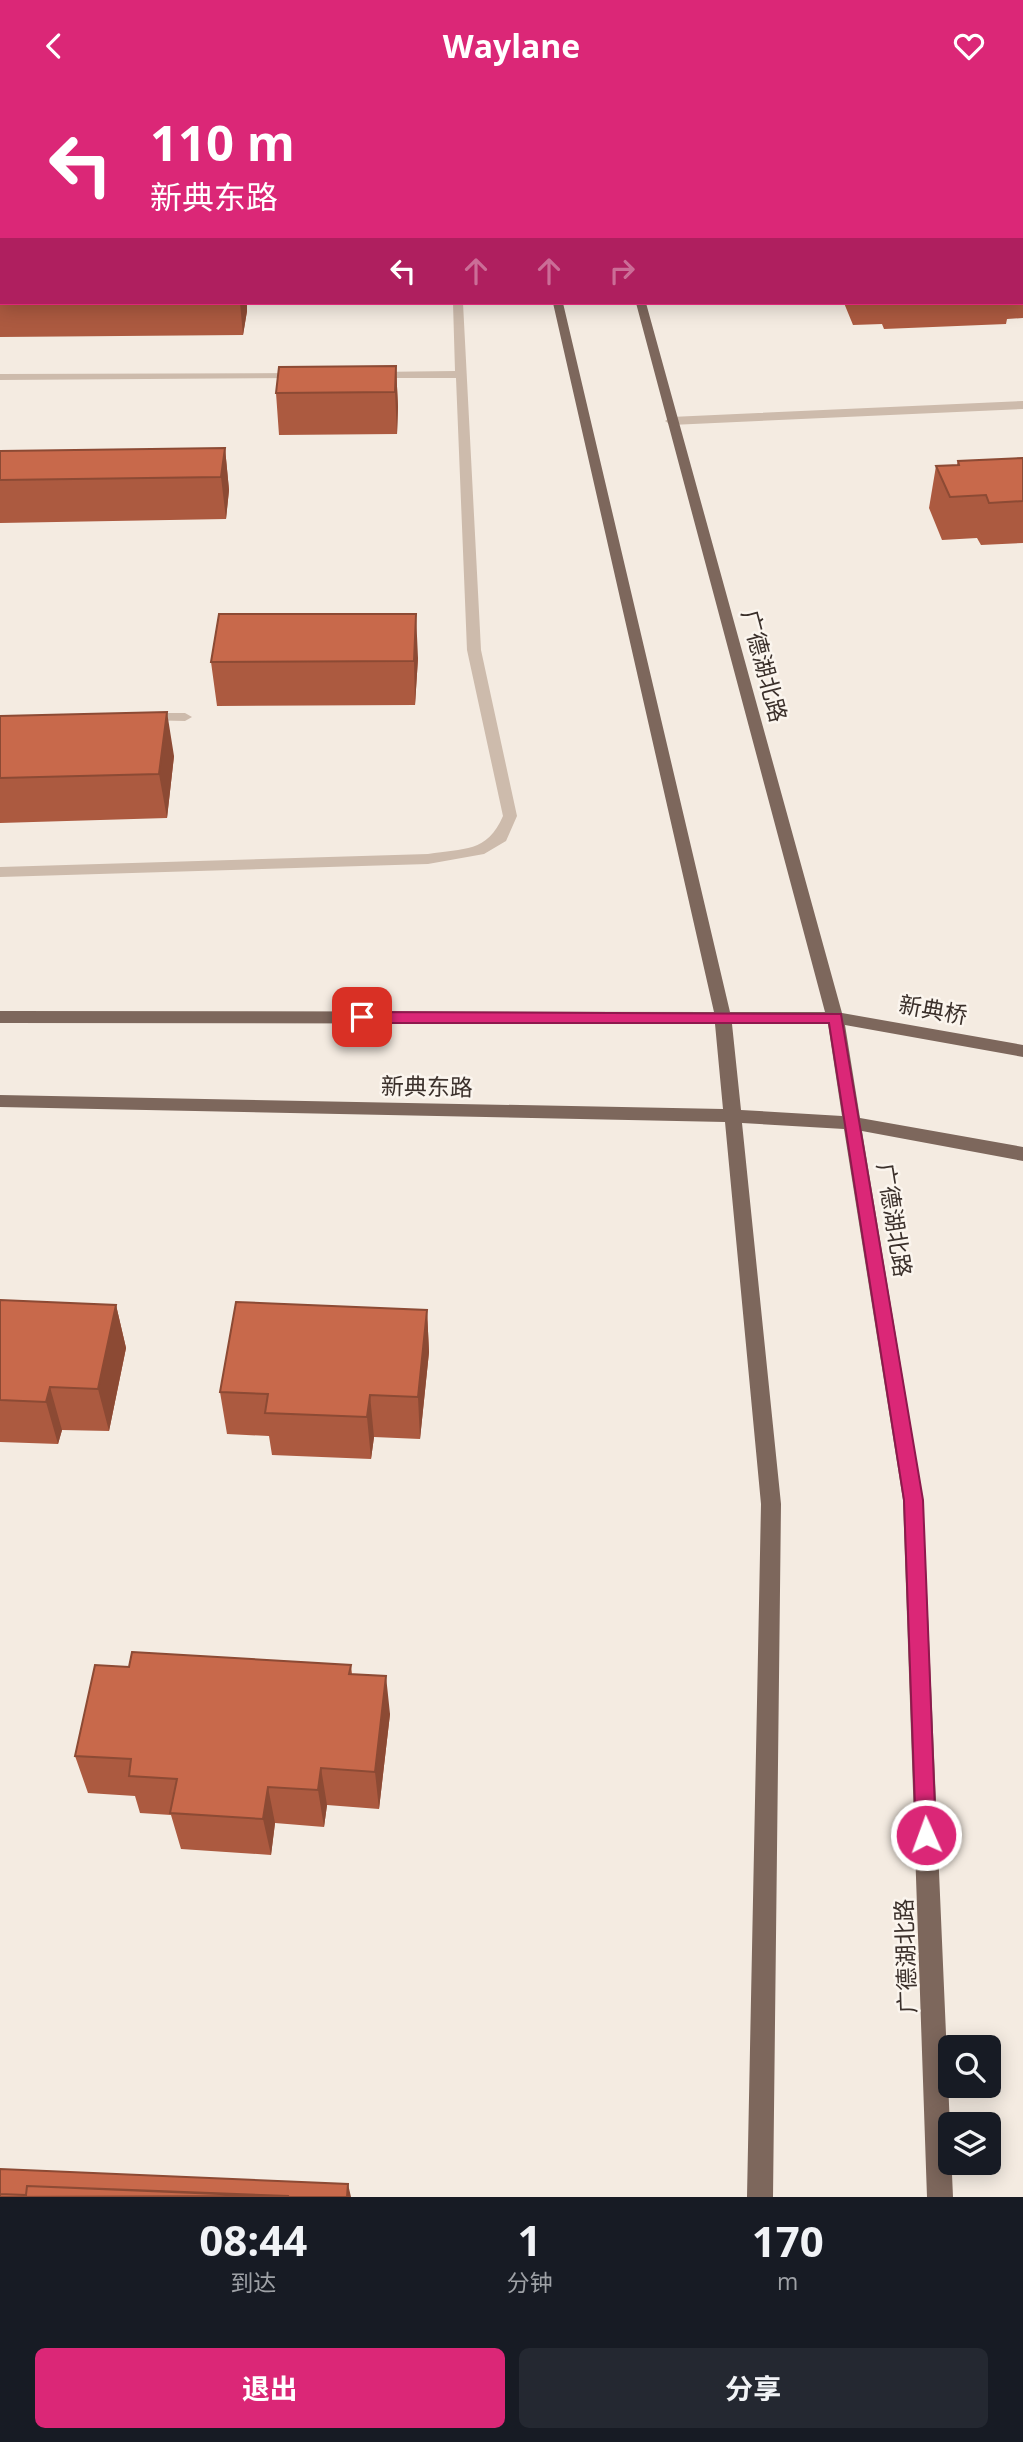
<!DOCTYPE html>
<html lang="zh">
<meta charset="utf-8">
<style>
:root{--surface:#171b24;--page:#242831;--text:#f1f3f6;--muted:#9ea1a6;--accent:#db2777}
body{margin:0;font-family:"Open Sans","Noto Sans SC",sans-serif;background:var(--page);color:var(--text);height:100vh;display:flex;flex-direction:column;font-size:26px;white-space:nowrap}
*{box-sizing:border-box;margin:0}
p{font-size:23px;color:var(--muted)}
.icon{flex:none;width:38px;height:38px;fill:none;stroke:currentColor;stroke-width:2;stroke-linecap:round;stroke-linejoin:round}
.map{position:relative;height:2106px;overflow:hidden}
.drawer{display:flex;flex-direction:column;background:var(--surface);flex:1}
.drawer>*{flex:none}
.top-card{position:absolute;left:0px;top:0px;width:1024px;height:214px;box-shadow:0 4px 18px #0003;background:#db2777;color:#fff;overflow:hidden}
.tools{position:absolute;left:938px;top:1944px;display:grid;gap:14px}
.tools a{display:grid;place-items:center;width:63px;height:63px;border-radius:10px;background:var(--surface);box-shadow:0 4px 18px #0003;font-size:35px}
.pin{position:absolute;display:grid;place-items:center;width:60px;height:60px;color:#fff;margin:-30px;border-radius:14px;box-shadow:0 4px 10px #0006}
.me{position:absolute;width:77px;margin:-38px;rotate:358deg;stroke-linejoin:round;filter:drop-shadow(0 0 5px #0008)}
.turn{display:flex;align-items:center;gap:24px;height:147px;padding:0 35px;font-size:32px}
.turn .icon{width:91px;height:91px;stroke-width:2.5}
.turn b{display:block;font-size:49px;line-height:60px}
.lanes{display:flex;align-items:center;height:66px;padding:0 35px;background:#0003;justify-content:center;gap:35px;direction:ltr}
.lanes .off{opacity:.35}
.eta{display:flex;justify-content:space-evenly;align-items:center;height:119px;text-align:center}
.eta b{font-size:42px;font-weight:700;line-height:49px}
.primary-button{display:flex;gap:14px;margin-top:auto;padding:14px 35px}
.primary-button a{flex:1;height:80px;border-radius:10px;background:var(--accent);color:#fff;font-size:28px;font-weight:700;line-height:80px;text-align:center}
.primary-button a+a{background:var(--page);color:var(--text)}
header{display:flex;justify-content:space-between;align-items:center;height:91px;padding:0 35px;background:var(--accent);color:#fff;font-size:32px;font-weight:700}
.map>svg:first-child{display:block}
.lines{fill:none;stroke-linecap:round;stroke-linejoin:round}
.minor{fill:#cdbbac;fill-rule:evenodd}
.major{fill:#7d675c;fill-rule:evenodd}
.wall{fill:#ac5a40}
.shaded-wall{fill:#8c4a34}
.building{fill:#c8694b;stroke:#8c4a34;stroke-width:2}
.route{fill:#db2777;stroke:#8e194d;stroke-width:2}
.labels{text-anchor:middle;stroke-width:5;stroke-linejoin:round;paint-order:stroke}
.street-label{font-size:23px;fill:#3b302b;stroke:#fbf5ee}
</style>
<header><svg class="icon" aria-label="back" viewBox="0 0 24 24"><path d="M15 5l-7 7 7 7"/></svg>Waylane<svg class="icon" aria-label="heart" viewBox="0 0 24 24"><path d="M12 20l-8-8c-3-5 5-10 8-4 3-6 11-1 8 4z"/></svg></header>
<div class="map">
<svg width="1023" height="2106" viewBox="0 0 1023 2106">
<rect width="100%" height="100%" fill="#f4ebe1"/>
<g class="lines">
<!-- minor -->
<path class="minor" d="M0,0H54L0,4Z
M100,0H239L237,2Z
M289,0H515L513,2Z
M453,212H463L481,559L517,725L506,750L484,763L428,773L0,786V776L428,763C464,757 487,762 503,725L467,559L456,287H374L368,284L374,281L455,280Z
M304,282L306,284L300,287L0,289V283Z
M1023,310V318L671,334L665,330L671,326Z
M146,622H185L192,626L185,630L141,629L139,626Z"/>
<!-- major -->
<path class="major" d="M504,0H514V2H504Z
M581,0H591V2H581Z
M553,212H563L730,921H825L636,212H646L842,922L1023,954V966L845,934L860,1027L1023,1056V1070L862,1040L923,1409L953,2106H927L903,1409L844,1038L742,1032L781,1413L773,2106H747L761,1413L725,1031L0,1016V1004L723,1018L715,933L0,932V920L714,921ZM732,933H828L842,1025L741,1019Z"/>
</g>
<!-- wall -->
<path class="wall" d="M0,8H2V81H0Z
M1023,17V40L1022,38Z
M1022,159L1023,160V227L1007,228L1006,233L884,238L882,233L853,234L844,212H1022Z
M0,182H2V212H247V220L243,244L0,246Z
M396,275L398,316L397,343L279,344L276,302Z
M225,357L229,399L226,428L0,432V360Z
M1023,367V452L981,454L977,447L942,449L929,417L936,375L957,374L958,370Z
M418,567L415,614L217,615L211,571Z
M0,625L174,665L167,727L0,732Z
M0,1209L116,1214L126,1257L109,1340L62,1339L58,1353L0,1351Z
M427,1219L429,1261L420,1348L374,1346L371,1368L272,1364L269,1345L227,1343L220,1301Z
M351,1574L352,1583L390,1623L379,1718L327,1714L324,1736L275,1732L271,1764L181,1758L171,1724L140,1722L135,1705L88,1702L75,1665L129,1576Z"/>
<!-- shaded-wall -->
<path class="shaded-wall" d="M240,212H247V220L243,244Z
M396,275L398,316L397,343L395,301Z
M225,357L229,399L226,428L221,386Z
M416,523L418,567L415,614L414,570Z
M167,621L174,665L167,727L159,683Z
M116,1214L126,1257L109,1340L98,1298Z
M427,1219L429,1261L420,1348L418,1306Z
M50,1296L62,1339L58,1353L46,1311Z
M370,1304L374,1346L371,1368L367,1326Z
M386,1585L390,1623L379,1718L375,1681Z
M321,1677L327,1714L324,1736L318,1699Z
M268,1696L275,1732L271,1764L263,1728Z
M348,2093L351,2106H347Z"/>
<!-- building -->
<path class="building" d="M29,0H126V2H23Z
M211,0H317L321,2H210Z
M0,8H2V22H0Z
M0,22H2V43H0Z
M1022,159L1023,160V187H1022Z
M0,182H2V206H0Z
M396,275L395,301L276,302L279,276Z
M225,357L221,386L0,389V360Z
M1023,367V410L989,412L986,404L950,406L936,375L959,374L958,370Z
M219,523H416L414,570L211,571Z
M167,621L159,683L0,687V625Z
M0,1209L116,1214L98,1298L50,1296L46,1311L0,1309Z
M236,1211L427,1219L418,1306L370,1304L367,1326L265,1322L268,1303L220,1301Z
M132,1561L351,1574L349,1583L386,1585L375,1681L321,1677L318,1699L268,1696L263,1728L170,1722L177,1688L129,1685L131,1668L75,1665L95,1574L129,1576Z
M0,2078L348,2093L347,2106H290L27,2095L26,2104L0,2103Z
M27,2095L289,2105L0,2106V2103L26,2104Z"/>
<!-- route -->
<path class="route" d="M362,921L841,923L923,1409L936,1744L933,1752L926,1754L919,1752L916,1744L904,1409L829,932H362L354,926Z"/>
<g class="labels">
<!-- street labels -->
<g class="street-label">
<text transform="translate(764 575) rotate(75)" y="8">广德湖北路</text>
<text transform="translate(933 919) rotate(10)" y="8">新典桥</text>
<text transform="translate(427 996) rotate(1)" y="8">新典东路</text>
<text transform="translate(894 1129) rotate(81)" y="8">广德湖北路</text>
<text transform="translate(906 1865) rotate(-92)" y="8">广德湖北路</text>
</g>
</g>
</svg>
<div class="tools">
<a><svg class="icon" aria-label="search" viewBox="0 0 24 24"><circle cx="10" cy="10" r="6"/><path d="M15 15l6 6"/></svg></a>
<a><svg class="icon" aria-label="layers" viewBox="0 0 24 24"><path d="M12 4l9 5-9 5-9-5zM3 14l9 5 9-5"/></svg></a>
</div>
<div class="pin" style="left:362px;top:926px;background:#d93025"><svg class="icon" aria-label="arrive" viewBox="0 0 24 24"><path d="M6 21V4h12l-3 4 3 4H6"/></svg></div>
<svg class="me" style="left:926px;top:1744px" viewBox="-20 -20 40 40"><circle r="17" fill="#db2777" stroke="#fff" stroke-width="3"/><path d="M0-11L8 9 0 5-8 9z" fill="#fff"/></svg>
<div class="top-card">
<div class="turn"><svg class="icon" aria-label="left" viewBox="0 0 24 24"><path d="M17 20v-9H6M10 6l-5 5 5 5"/></svg><div><b>110 m</b>新典东路</div></div>
<div class="lanes"><svg class="icon" aria-label="left" viewBox="0 0 24 24"><path d="M17 20v-9H6M10 6l-5 5 5 5"/></svg><svg class="icon off" aria-label="ahead" viewBox="0 0 24 24"><path d="M12 20V5M6 11l6-6 6 6"/></svg><svg class="icon off" aria-label="ahead" viewBox="0 0 24 24"><path d="M12 20V5M6 11l6-6 6 6"/></svg><svg class="icon off" aria-label="right" viewBox="0 0 24 24"><path d="M7 20v-9h11M14 6l5 5-5 5"/></svg></div>
</div>
</div>
<section class="drawer">
<div class="eta">
<div><b>08:44</b><p>到达</p></div>
<div><b>1</b><p>分钟</p></div>
<div><b>170</b><p>m</p></div>
</div>
<div class="primary-button"><a>退出</a><a>分享</a></div>
</section>
